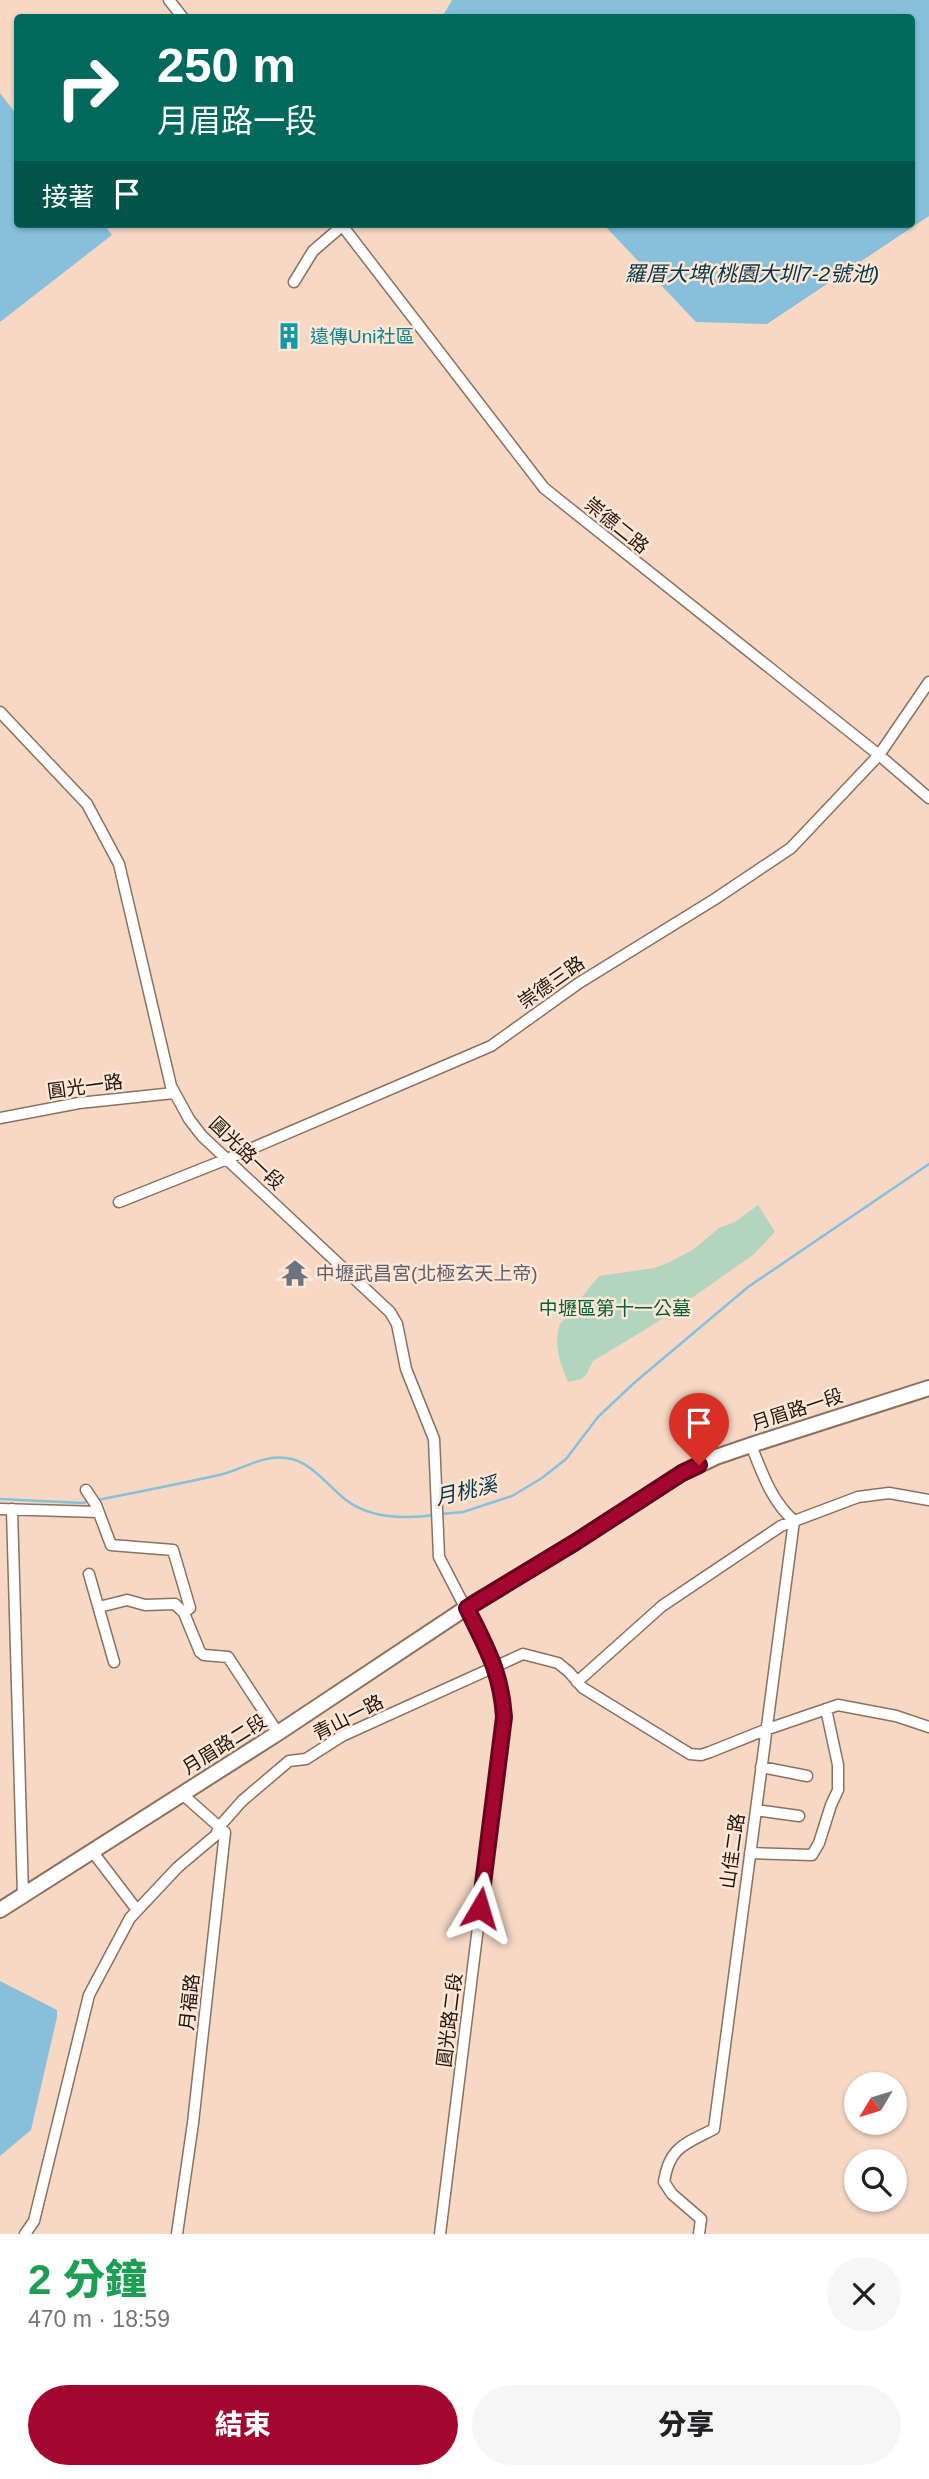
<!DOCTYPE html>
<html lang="zh-TW">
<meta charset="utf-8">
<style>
:root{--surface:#fff;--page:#f6f6f6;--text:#202124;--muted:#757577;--accent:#a3062f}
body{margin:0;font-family:Helvetica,"Noto Sans TC",sans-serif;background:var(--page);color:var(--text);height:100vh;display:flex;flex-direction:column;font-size:26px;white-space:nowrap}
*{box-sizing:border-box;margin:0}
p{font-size:23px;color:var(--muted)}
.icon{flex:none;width:38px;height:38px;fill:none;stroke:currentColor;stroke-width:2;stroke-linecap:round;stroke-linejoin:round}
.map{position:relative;height:2234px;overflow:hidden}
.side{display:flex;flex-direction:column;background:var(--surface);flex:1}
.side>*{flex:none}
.banner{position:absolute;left:14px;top:14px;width:901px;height:214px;border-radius:7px;box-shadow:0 2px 5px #0004;background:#00695c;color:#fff;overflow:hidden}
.needle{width:46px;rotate:232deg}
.tools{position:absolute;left:844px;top:2072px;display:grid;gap:14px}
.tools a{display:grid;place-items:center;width:63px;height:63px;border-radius:50%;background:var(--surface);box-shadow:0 2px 5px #0004;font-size:35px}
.pin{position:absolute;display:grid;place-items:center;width:60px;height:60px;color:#fff;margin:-72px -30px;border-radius:50% 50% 50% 0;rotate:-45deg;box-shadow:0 0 7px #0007}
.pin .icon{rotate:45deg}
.me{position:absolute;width:77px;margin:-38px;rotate:7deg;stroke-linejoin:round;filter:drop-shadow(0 0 5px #0008)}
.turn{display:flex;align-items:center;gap:24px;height:147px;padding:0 28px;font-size:32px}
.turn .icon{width:91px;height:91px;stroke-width:2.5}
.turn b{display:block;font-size:49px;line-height:60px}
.then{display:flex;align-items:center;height:66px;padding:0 28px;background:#0003;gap:14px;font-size:26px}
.round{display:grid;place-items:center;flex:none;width:74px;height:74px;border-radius:37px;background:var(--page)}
.overview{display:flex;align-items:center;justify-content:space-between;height:119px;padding:0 28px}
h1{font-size:42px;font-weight:800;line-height:52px;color:#1e9e55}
.cta{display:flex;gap:14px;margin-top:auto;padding:14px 28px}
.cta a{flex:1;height:80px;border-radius:42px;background:var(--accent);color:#fff;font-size:28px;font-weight:800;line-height:80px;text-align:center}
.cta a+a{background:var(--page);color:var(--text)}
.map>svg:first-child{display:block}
.green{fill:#b3d4bf}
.water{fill:#88c0dc}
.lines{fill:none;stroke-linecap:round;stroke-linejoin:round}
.stream{stroke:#88c0dc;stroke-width:2.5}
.street-casing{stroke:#8b7160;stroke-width:13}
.secondary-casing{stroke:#8b7160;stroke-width:18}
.street{stroke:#fff;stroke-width:10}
.secondary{stroke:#fff;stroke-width:14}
.route-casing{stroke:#6a041f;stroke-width:18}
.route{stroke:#a3062f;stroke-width:12}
.labels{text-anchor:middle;stroke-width:5;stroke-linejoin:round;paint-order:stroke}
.culture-label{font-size:19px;fill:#0d838f;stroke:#ffe7d7;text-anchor:start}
.street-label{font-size:19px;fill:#20160f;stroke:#ffe7d7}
.worship-label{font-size:19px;fill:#5b616d;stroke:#ffe7d7;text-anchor:start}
.park-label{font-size:19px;fill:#036039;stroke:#ffe7d7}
.water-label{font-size:21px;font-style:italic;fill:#04364a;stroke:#ffe7d7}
</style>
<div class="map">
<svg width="929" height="2234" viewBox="0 0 929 2234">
<rect width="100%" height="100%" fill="#f6d8c5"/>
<!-- green -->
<path class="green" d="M758,1205L775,1232L753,1255L656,1323L593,1361L586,1375L581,1379L568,1382C560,1362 553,1345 560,1324L599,1276L654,1268L670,1262L694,1249L719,1228L735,1222Z"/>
<!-- water -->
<path class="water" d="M452,0H929V216L767,324L696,322L603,224H912V18L442,17Z
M0,93L17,115L18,224H104L112,235L0,322Z
M0,1981L57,2010V2017L31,2130L0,2156Z"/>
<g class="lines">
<!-- stream -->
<path class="stream" d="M0,1499L82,1503L91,1501
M98,1500C138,1492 179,1484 219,1475C243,1470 260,1455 286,1458C310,1460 328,1486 346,1500C371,1519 406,1519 435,1515
M441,1514L463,1512L512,1496L542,1478L566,1459L598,1417L634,1383L748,1287L929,1164"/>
<defs>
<path id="street" d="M169,0L183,18
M341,224L544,488L879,755L929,798
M294,282L313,251L342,226
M0,712L87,804L119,864L171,1086L189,1119L202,1136L390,1312L397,1324L406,1369L434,1439L439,1557L495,1665L502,1688L504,1717L440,2234
M0,1118L79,1103L174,1093
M119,1202L227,1159L491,1046L579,983L715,899L791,848L879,755L929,682
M86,1490L96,1505L111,1545L173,1550L190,1608L184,1613L200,1652L204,1655L228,1657L278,1733
M0,1509L98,1512
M12,1509L23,1895
M89,1574L114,1662
M99,1607L127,1600L145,1605L175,1604L184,1613
M577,1682L662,1606L781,1526L858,1497L889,1493L929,1500
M761,1767L807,1776
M756,1810L799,1816
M92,1851L137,1910
M750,1853L812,1855L819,1843L831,1805L838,1790V1765L826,1709
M25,2234L34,2221L89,1995L130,1918L178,1867L216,1835L219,1827L242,1801L289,1761L306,1759L342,1736L523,1654L558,1663L569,1672L583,1688L690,1754L701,1755L710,1752L765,1730L838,1705L896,1716L929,1727
M177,2234L193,2123L225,1832L181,1793
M699,2234L701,2219L672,2194L664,2182C669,2147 685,2144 714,2129L794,1521C771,1500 762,1473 751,1445"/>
<path id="secondary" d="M0,1910L278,1733L466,1608L574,1543L682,1473L716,1457L751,1445L929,1388"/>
</defs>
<!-- street casing -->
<use href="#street" class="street-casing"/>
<!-- secondary casing -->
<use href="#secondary" class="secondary-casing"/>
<!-- street -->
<use href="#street" class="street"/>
<!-- secondary -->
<use href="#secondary" class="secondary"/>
</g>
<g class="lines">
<defs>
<path id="route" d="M480,1908L504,1717C501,1671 486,1648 467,1608L574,1543L682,1473L699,1465"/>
</defs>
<!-- route casing -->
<use href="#route" class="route-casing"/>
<!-- route -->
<use href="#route" class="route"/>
</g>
<!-- icons -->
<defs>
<symbol id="building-bare" viewBox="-9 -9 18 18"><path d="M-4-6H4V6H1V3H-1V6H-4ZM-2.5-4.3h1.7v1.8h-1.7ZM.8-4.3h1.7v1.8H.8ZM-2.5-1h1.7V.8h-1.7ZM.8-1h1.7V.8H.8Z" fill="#0f9aa8" stroke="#ffe7d7" stroke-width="2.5" paint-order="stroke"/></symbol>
<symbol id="temple-bare" viewBox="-9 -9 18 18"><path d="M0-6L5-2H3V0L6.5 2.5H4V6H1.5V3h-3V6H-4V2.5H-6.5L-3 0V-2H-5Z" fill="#6b7280" stroke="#ffe7d7" stroke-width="2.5" paint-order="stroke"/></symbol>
</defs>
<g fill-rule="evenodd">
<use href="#building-bare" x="270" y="317" width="38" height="38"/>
<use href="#temple-bare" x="276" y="1254" width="38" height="38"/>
</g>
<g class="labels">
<!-- culture labels -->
<g class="culture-label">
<text x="310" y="343">遠傳Uni社區</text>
</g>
<!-- street labels -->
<g class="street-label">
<text transform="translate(617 525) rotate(39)" y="7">崇德二路</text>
<text transform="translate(551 982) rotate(-35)" y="7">崇德三路</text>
<text transform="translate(85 1086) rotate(-8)" y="7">圓光一路</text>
<text transform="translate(247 1153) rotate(44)" y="7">圓光路一段</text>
<text transform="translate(797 1409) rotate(-18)" y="7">月眉路一段</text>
<text transform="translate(348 1717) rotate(-27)" y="7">青山一路</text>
<text transform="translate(224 1744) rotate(-32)" y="7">月眉路二段</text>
<text transform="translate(732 1851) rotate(-82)" y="7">山佳二路</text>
<text transform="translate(189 2002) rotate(-84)" y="7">月福路</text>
<text transform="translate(449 2020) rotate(-83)" y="7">圓光路二段</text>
</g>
<!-- worship labels -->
<g class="worship-label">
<text x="316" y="1280">中壢武昌宮(北極玄天上帝)</text>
</g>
<!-- park labels -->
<g class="park-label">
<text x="615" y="1315">中壢區第十一公墓</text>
</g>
<!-- water labels -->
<g class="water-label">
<text x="752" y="281">羅厝大埤(桃園大圳7-2號池)</text>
<text transform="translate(466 1491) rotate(-13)" y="7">月桃溪</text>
</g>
</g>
</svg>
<div class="tools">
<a><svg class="needle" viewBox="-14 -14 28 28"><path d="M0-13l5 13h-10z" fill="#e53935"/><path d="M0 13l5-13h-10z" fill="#757577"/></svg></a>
<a><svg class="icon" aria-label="search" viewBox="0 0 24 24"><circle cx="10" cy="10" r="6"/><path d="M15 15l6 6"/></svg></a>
</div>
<div class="pin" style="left:699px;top:1465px;background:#d93025"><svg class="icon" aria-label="arrive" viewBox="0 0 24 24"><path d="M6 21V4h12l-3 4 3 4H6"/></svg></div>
<svg class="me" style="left:480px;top:1908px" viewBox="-20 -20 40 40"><path d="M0-17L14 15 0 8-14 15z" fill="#a3062f" stroke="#fff" stroke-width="4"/></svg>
<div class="banner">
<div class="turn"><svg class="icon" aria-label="right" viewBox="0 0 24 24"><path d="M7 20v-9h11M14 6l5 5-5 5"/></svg><div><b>250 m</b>月眉路一段</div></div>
<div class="then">接著<svg class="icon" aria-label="arrive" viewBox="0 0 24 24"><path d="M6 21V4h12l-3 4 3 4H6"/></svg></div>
</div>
</div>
<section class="side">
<div class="overview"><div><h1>2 分鐘</h1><p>470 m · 18:59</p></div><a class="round"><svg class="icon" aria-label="close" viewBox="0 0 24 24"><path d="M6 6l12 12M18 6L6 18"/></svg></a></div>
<div class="cta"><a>結束</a><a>分享</a></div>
</section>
